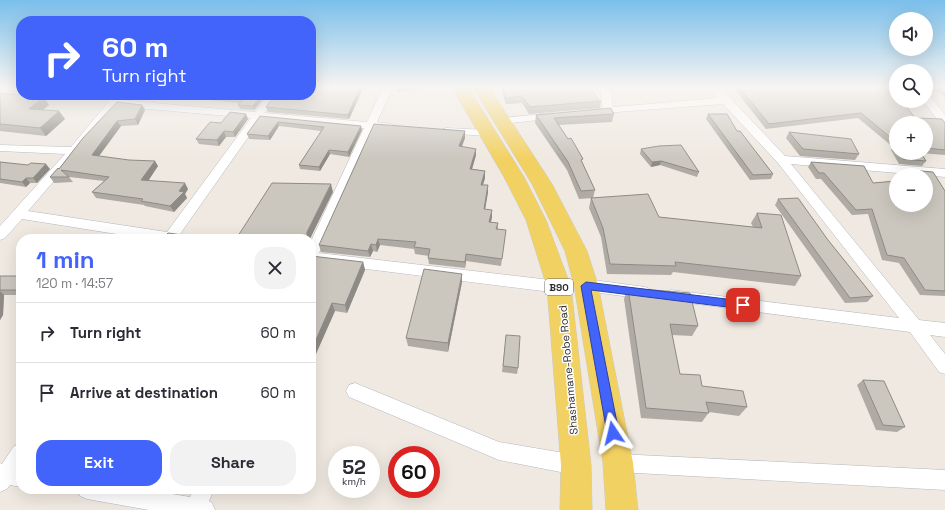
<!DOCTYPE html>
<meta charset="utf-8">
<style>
:root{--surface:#fff;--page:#f2f2f3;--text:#2b2b33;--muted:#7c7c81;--line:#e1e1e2;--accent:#4264fb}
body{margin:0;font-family:"Space Grotesk",sans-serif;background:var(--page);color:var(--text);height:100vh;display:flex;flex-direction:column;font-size:15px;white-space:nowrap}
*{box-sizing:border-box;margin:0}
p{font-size:13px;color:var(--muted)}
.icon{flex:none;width:22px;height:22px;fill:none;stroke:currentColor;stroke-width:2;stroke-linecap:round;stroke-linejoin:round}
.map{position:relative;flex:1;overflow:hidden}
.side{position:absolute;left:16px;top:234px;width:300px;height:260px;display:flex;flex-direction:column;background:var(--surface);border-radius:16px;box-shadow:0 4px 16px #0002}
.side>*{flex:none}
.guide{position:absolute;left:16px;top:16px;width:300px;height:84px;border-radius:16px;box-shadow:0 4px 16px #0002;background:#4264fb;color:#fff;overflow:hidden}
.buttons{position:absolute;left:889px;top:12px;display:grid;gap:8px}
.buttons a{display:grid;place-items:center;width:44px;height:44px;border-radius:50%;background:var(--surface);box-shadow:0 4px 16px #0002;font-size:20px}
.speed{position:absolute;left:328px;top:446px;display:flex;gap:8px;font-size:20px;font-weight:700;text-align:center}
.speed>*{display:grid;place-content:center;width:52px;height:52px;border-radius:50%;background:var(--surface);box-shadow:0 4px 16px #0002;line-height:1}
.speed small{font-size:10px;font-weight:400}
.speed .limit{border:6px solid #d22;background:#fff;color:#111}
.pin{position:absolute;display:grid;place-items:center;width:34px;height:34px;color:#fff;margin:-17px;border-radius:8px;box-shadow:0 2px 6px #0006}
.me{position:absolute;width:44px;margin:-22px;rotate:350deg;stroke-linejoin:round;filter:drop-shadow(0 0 3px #0008)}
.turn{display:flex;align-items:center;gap:14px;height:84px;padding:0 20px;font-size:18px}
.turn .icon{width:52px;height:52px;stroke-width:2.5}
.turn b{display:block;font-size:28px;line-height:34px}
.round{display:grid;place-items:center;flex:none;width:42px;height:42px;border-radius:16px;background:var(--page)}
.summary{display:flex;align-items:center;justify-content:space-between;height:68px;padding:0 20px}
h1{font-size:24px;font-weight:800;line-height:30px;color:var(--accent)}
.action{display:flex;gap:8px;margin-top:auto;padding:8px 20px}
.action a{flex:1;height:46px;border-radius:16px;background:var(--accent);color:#fff;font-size:16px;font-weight:800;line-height:46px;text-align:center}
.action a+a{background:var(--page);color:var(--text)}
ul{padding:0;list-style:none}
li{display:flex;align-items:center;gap:12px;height:60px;padding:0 20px;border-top:1px solid var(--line)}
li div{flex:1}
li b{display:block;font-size:15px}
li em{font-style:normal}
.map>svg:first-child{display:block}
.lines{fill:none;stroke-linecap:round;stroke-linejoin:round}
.street-casing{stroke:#b4b7c1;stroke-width:1}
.primary-casing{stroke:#c9c9c9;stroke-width:1}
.street{fill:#fff;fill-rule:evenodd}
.primary{fill:#f2d163;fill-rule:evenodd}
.wall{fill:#afaba4}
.shaded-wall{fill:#8e8b86}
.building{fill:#cbc7bf;stroke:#8e8b86}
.route{fill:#4264fb;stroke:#2b41a3}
.labels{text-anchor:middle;stroke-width:3;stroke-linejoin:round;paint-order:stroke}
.shield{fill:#fff;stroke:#6d6d6d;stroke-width:1}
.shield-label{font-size:10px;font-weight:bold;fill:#2e2e2e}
.street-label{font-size:11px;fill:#2e2e2e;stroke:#fff}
</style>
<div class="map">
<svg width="945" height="510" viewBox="0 0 945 510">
<rect width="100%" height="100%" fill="#efe9e1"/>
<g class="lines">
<defs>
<path id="street" d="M383,87H393L377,122L392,124L397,127L392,130L374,129L319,253L559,281L564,283L566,287L564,291L559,293L311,262V241L364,128L261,119L180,234L184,236L186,239H148L22,219L5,238L0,240V226L65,154L0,151V145L71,147L114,95H124L120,100L255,112L268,95H278L265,113L367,122ZM115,106L251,118L167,232L28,211L78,153Z
M600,87H610L613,107L718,98L709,87H720L785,156L945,169V177L791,164L919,320L945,323V337L930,335L945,354V374L939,372L910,332L666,300L664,296L666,292L671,290L899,318L778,163L723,104L590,114L589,112L590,110L603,108Z
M926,95L930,96L945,115V125L941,124L923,101H926Z
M553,113L558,116L557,118L502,124L497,121L502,118Z
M446,128L488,130L494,133L488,136L442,133L440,131Z
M586,279L645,287L650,289L652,293L650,297L645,299L586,291L581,289L579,285L581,281Z
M355,383L499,442L576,455L583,458L586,465L583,472L576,475L499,460L349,397L346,391L349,385Z
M21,444V487L10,485L7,489L0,492V463L2,464L14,446Z
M618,454L945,470V490L618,472L611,470L609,463L611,456Z
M77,489H143L190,497L194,489H214L209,501L212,503L215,510H149L87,499L80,496Z"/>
<path id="primary" d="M452,87H468L524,177L546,220L571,287L591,465L592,510H560L561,465L547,287L526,220L504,177Z
M473,87H489L552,184L587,251L598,285L633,463L638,510H606L603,463L574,285L565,251L532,184Z"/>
</defs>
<!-- street casing -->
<use href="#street" class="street-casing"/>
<!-- primary casing -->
<use href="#primary" class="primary-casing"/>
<!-- street -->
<use href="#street" class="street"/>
<!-- primary -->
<use href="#primary" class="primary"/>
</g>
<!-- wall -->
<path class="wall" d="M311,87H378L377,88L367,87L365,91H362L349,119L268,112L266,107Z
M500,87H590L599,101H601L600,108L529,114L522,103L506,104Z
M733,87H896V91H894L915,118L945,123V155L921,153H926V123H896V153H921L926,161L922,166L899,164L891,150L893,147L858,118L766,129Z
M926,87H945V98L940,92H926Z
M0,93L49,105L43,110L65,119L46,136L0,131Z
M198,95H266L254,110L240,109L238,105L239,103L200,99Z
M142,105L145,110L138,125L121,126L99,156L158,166L148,180L188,189L185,194L187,198L174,212L145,206L144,205L96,198L92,192L104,181L69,177L73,182L54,183L50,177L59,169L83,138Z
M614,114L612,122L559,125L582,163L595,190L593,198L579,199L567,170L535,123L536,115Z
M708,114L737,131L773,174L771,179L750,180L706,119Z
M260,116L362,130L349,157L330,154L320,171L300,169L299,165L321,131L279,126L270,140L249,139L247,134Z
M248,119L235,137H226L219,146L199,144L196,139L221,123Z
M465,131V138L462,147L476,149V155L472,169L485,171V178L483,185L488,192L485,209L492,217L491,222L498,223V230L505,237L501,266L466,261L465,268L429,264L428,258L429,256L415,254L414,249L380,245L377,252L373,251L370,257L321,252L319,245Z
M789,132L859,154L855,160L800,156L786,138Z
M641,149L699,172L697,177L660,165L651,167L640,154Z
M0,162L50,169L37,183H30L26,187L0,183Z
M811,162L864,166L873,183L896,181V205H926V175H906L910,170L933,172L945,191V296L920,295L899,263L882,260L868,214L852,215L821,179H816L808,167Z
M591,198L659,217L753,227L751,223L757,213L801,276L795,286L673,272L671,275L607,274L601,237L589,208Z
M778,199L828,240L873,296L867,302L845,303L775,205Z
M311,256L363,262L365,270L347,313L335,311L315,356L311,355Z
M21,273V295H4L3,315L0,320V276H18Z
M462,282L448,352L408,346L406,338Z
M628,288L698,326L692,336L672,335L680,374L702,386L747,407L739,416L709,412L702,422L641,418L624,299Z
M506,335L518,368L517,374L502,372Z
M863,380L905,427L897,432L876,430L857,385Z"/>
<!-- shaded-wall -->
<path class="shaded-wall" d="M360,87L362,91L349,119L348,115Z
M365,87H367L365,91Z
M397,87H423V89L397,92Z
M261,95H266L254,110L253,106Z
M44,97L49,105L35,116L29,109Z
M142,105L145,110L138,125L135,119Z
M59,111L65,119L46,136L40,128Z
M246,114L248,119L235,137L233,132Z
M117,121L121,126L96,160L92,155Z
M278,122L279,126L270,140L268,136Z
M361,126L362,130L349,157L348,152Z
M224,131L226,137L219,146L217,140Z
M465,131V138L459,153V146Z
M476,149V155L470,176V169Z
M329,150L330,154L320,171L319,167Z
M155,161L158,166L145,186L141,180Z
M661,161L660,165L651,167L652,162Z
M46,164L50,169L37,183L33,178Z
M485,171V178L481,191V185Z
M26,178L30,183L26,187L22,182Z
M185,183L188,189L185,194L187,198L174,212L170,206L179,191Z
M331,184L333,192L310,239H307V232Z
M488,185V192L484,216V209Z
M492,210V217L489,229V222Z
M378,239L380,245L377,252L376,245Z
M371,244L373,251L370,257L368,251Z
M466,254V261L465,268V262Z
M363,262L365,270L347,313L345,305Z
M462,274V282L448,352V343Z
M0,291L4,295L3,315L0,320Z
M332,303L335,311L315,356L312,349Z"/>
<!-- building -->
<path class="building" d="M311,87H360L348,115L266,107L275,95H311Z
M502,87H590L599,101H601L530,107L522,96L506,98Z
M739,87H891L896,94V101H902L915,118L942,119L945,123V150L926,148V123H896V142L861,113L769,124Z
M0,93L44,97L29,109L59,111L40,128L0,124Z
M199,95H261L253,106L238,105L243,100Z
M117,102L142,105L135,119L117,121L92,155L129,160L155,161L141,180L185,183L179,191L184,192L170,206L141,201L143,199L92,192L109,177L61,170L69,177H50L58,168L59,169L83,138Z
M611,108L614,114L554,118L568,139L571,138L583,159L581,160L595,190L581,191L568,162L536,115Z
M230,112L246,114L233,132L224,131L217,140L196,139L210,122L221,123Z
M708,114H727L737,131H740L773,174L753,175Z
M260,116L361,126L348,152L329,150L319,167L299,165L324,127L278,122L268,136L247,134Z
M374,124L465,131L459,146L476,149L470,169L485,171L481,185H488L484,209L492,210L489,222L498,223L496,229L506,230L502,259L466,254L465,262L428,258L430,249L414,247L416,242L378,239L376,245L371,244L368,251L319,245Z
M789,132L851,139L859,154L803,149Z
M681,145L699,172L661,161L652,162L641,149L659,146Z
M900,153H921L926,161L903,159Z
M0,162L28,165L31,163L46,164L33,178H26L22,182L0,179Z
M811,162L864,166L873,183L896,181V205H926V175H913L910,170L933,172L945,191V291L925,290L904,258L887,255L872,209L856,210L824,173H819Z
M272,183L331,184L307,232V239H236Z
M648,194L659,217L762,228L757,213L781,215L801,276L675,262L676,266L610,264L603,228L591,198Z
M798,198L828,240L873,296L850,298L778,199Z
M168,233L212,239H162Z
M311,256L363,262L345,305L332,303L312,349L311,348Z
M424,269L462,274L448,343L406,338Z
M21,273V290H0V276H18Z
M628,288L690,293L698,326L670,324L680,374L700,375L702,386L743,391L747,407L706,402L709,413L646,408Z
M506,335L520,336L518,368L503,366Z
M863,380L884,381L905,427L883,425Z"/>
<!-- sky -->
<linearGradient id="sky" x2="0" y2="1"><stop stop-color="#7abfeb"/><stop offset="0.55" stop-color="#f8f5f2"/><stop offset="1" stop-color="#f8f5f2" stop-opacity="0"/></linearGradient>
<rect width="945" height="159" fill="url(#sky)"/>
<!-- route -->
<path class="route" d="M586,282L743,301L748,305L743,309L591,290L619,433L617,437L613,439L609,437L607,433L581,286Z"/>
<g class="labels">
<!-- shield labels -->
<rect class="shield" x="545" y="279" width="28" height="16" rx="3"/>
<g class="shield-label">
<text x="559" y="291">B90</text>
</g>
<!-- street labels -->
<g class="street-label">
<text transform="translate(568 370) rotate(-95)" y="4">Shashamane-Robe Road</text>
</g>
</g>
</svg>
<div class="buttons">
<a><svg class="icon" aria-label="sound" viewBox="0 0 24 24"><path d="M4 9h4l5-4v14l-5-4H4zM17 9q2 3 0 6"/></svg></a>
<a><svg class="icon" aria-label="search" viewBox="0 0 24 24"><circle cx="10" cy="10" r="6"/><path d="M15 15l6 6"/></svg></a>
<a>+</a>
<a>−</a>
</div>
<div class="speed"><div>52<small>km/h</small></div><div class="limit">60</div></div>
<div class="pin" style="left:743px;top:305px;background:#d93025"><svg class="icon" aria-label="arrive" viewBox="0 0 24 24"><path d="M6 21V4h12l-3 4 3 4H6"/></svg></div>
<svg class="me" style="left:613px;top:433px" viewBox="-20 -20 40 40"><path d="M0-17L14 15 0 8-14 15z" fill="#4264fb" stroke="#fff" stroke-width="4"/></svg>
<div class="guide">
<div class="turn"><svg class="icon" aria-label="right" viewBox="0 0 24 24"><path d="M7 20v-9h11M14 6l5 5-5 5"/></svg><div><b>60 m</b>Turn right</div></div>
</div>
<section class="side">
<div class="summary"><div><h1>1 min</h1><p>120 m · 14:57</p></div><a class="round"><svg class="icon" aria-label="close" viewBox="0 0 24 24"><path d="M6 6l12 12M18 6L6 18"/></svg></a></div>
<ul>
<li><svg class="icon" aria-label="right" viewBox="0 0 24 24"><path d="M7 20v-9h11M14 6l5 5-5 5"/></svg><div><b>Turn right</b></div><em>60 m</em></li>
<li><svg class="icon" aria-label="arrive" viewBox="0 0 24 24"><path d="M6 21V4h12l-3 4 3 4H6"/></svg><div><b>Arrive at destination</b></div><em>60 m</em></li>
</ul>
<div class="action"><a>Exit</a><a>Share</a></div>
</section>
</div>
